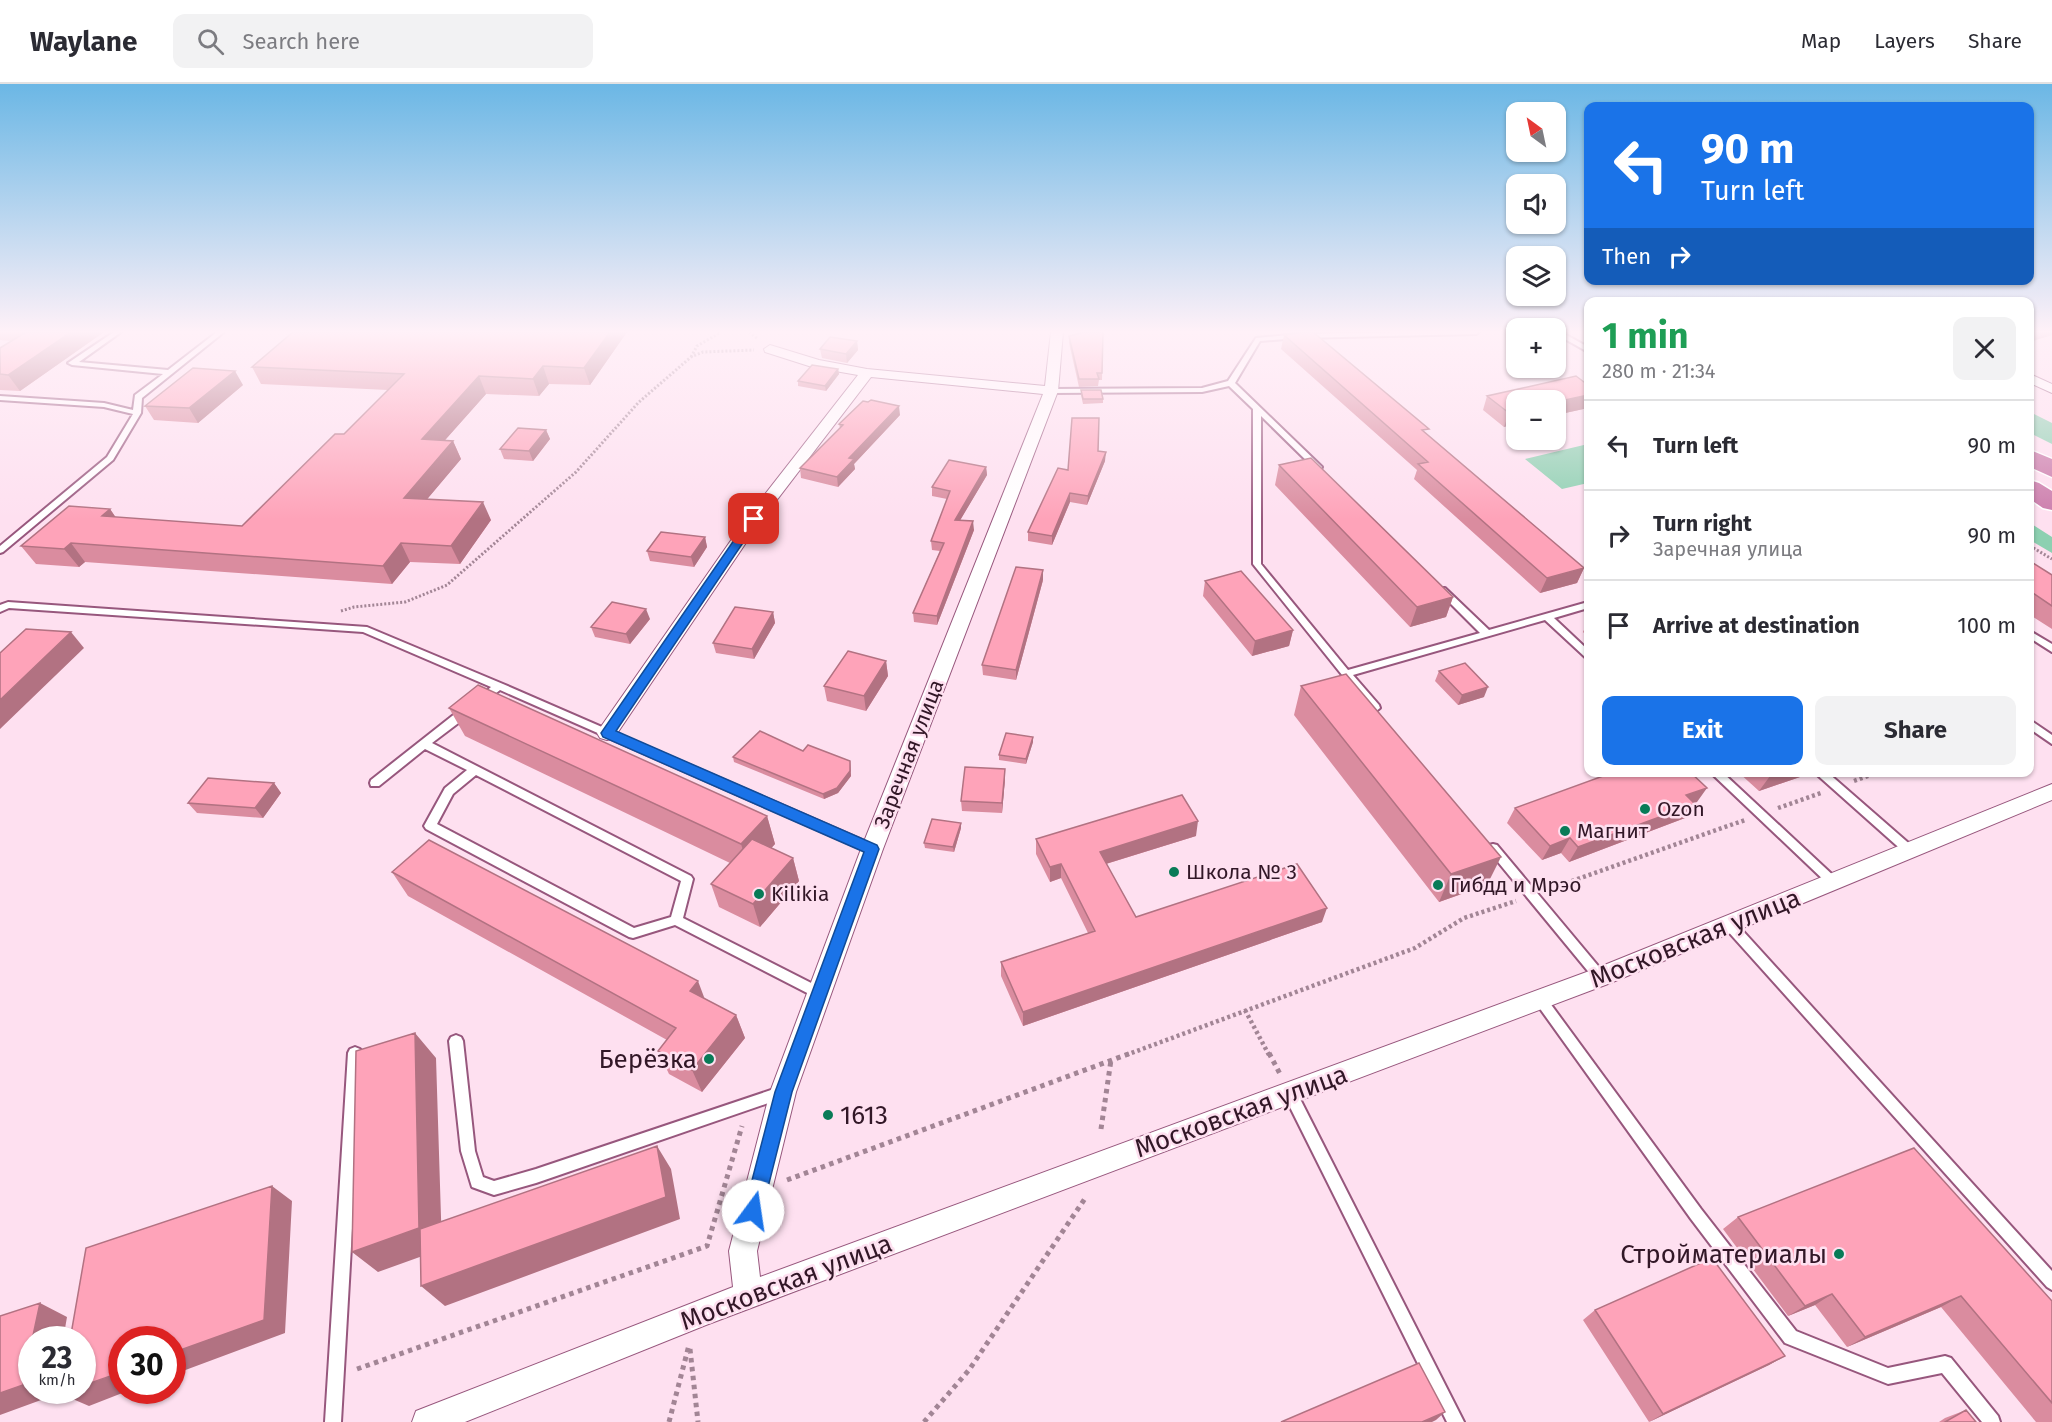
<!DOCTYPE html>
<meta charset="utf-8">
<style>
:root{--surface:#fff;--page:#f2f2f3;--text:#2b2b33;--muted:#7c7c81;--line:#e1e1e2;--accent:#1a73e8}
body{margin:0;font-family:"Fira Sans",sans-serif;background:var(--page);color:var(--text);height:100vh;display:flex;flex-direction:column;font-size:22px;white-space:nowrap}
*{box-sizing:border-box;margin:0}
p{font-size:20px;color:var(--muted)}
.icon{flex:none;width:33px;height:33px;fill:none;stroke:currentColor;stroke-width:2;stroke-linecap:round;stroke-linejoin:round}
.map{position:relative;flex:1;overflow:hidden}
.sheet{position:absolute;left:1584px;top:213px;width:450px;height:480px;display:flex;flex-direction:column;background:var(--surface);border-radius:12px;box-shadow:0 2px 4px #0004}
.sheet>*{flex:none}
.banner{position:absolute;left:1584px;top:18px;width:450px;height:183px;border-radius:12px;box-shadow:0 2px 4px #0004;background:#1a73e8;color:#fff;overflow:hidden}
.needle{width:39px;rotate:327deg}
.tools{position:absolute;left:1506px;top:18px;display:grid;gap:12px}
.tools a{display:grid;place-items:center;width:60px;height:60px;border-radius:12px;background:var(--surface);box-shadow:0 2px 4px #0004;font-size:30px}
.speed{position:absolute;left:18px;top:1242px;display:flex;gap:12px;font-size:30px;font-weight:700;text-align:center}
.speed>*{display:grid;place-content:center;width:78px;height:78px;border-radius:50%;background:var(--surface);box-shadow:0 2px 4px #0004;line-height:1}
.speed small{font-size:15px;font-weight:400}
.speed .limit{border:9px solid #d22;background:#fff;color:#111}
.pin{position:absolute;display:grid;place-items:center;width:51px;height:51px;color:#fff;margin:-26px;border-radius:12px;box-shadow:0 3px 9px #0006}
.me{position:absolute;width:66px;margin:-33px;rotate:14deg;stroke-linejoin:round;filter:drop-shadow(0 0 4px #0008)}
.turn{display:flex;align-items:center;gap:21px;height:126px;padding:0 18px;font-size:27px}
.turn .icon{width:78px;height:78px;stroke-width:2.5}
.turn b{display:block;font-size:42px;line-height:51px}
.then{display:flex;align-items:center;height:57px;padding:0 18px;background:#0003;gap:12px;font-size:22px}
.round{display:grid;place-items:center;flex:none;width:63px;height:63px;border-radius:12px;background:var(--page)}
.head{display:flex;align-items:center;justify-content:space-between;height:102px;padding:0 18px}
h1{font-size:36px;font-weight:700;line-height:45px;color:#1e9e55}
.action{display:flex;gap:12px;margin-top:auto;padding:12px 18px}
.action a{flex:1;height:69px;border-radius:12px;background:var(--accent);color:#fff;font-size:24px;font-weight:700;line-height:69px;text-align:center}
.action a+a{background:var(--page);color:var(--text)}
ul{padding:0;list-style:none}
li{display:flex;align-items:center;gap:18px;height:90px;padding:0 18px;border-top:2px solid var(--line)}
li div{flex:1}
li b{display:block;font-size:22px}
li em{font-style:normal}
header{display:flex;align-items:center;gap:36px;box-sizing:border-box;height:84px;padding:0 30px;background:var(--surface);border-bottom:2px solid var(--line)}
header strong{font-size:28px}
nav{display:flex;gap:33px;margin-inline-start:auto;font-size:21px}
.search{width:420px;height:54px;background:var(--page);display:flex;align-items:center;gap:15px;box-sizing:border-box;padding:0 21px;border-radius:12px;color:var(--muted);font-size:22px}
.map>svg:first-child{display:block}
.green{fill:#8dd0b1}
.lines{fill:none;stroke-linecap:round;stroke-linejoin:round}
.lane-casing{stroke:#97577d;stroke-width:4}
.street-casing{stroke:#97577d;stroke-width:2}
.highway-casing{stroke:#fff;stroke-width:3}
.path-far2{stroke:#a28595;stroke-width:3;stroke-dasharray:2 2;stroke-linecap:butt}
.path-far1{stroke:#a28595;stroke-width:4.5;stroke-dasharray:3 3;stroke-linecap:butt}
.path{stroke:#a28595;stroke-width:5;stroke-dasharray:4.5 4.5;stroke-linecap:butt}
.lane{fill:#fff;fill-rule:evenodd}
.street{fill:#fff;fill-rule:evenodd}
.highway{fill:#cb7cab;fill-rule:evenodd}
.wall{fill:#da8c9f}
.shaded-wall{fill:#b27282}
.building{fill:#fea3b9;stroke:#b27282;stroke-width:1.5}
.route{fill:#1a73e8;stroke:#114b97;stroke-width:1.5}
.poi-dot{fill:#097b57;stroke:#fee0f0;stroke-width:2}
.labels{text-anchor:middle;stroke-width:5;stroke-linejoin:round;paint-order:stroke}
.street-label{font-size:21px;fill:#321727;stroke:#fee0f0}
.poi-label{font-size:21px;fill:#321727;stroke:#fee0f0;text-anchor:start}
.near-street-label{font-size:26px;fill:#321727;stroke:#fee0f0}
.near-poi-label{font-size:26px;fill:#321727;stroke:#fee0f0;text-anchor:end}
</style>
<header>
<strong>Waylane</strong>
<div class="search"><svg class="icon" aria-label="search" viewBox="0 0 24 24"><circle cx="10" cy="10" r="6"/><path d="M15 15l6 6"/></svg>Search here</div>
<nav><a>Map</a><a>Layers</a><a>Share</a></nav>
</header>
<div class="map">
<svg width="2052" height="1338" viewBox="0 0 2052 1338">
<rect width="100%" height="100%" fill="#fee0f0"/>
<!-- green -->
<path class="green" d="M2030,328L2052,339V360L2030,349Z
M1588,360V399L1562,405L1525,375Z
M2030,439L2052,453V469L2030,456Z"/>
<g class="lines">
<defs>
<path id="lane" d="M114,248H121L79,278L168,286L217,248H224L142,314L141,329L113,376L3,468L0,469V462L107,373L133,330L104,323L0,316V312L104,319L133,326L135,311L163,290L72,281L68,279Z
M1406,248H1479L1476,250L1298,254L1260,257L1235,299L1322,383L1321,385H1315L1261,332V480L1348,586L1480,549L1437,506L1439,504H1445L1489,546L1588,518V524L1554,534L1588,566V574L1585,573L1545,536L1353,591L1379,621L1380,624L1375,628L1371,627L1253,480V325L1229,302L1202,308L1051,309L1047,307L1051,305L1202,304L1228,297L1256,254L1298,250Z
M1556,248H1561L1588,263V268L1556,250Z
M8,518L367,543L503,600L876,762L878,765L876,768L872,769L868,768L500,606L486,617H478L477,615L491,603L363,548L9,524L0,528V521Z
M2030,547L2052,560V568L2030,554Z
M465,624L469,625L470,628L469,631L432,659L691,792L693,795L683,834L823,905L825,909L823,913L819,915L815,913L675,841L633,854L629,853L426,745L424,742L445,704L467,686L425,665L379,702H371L370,699L371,696L461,625ZM476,691L681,797L671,833L634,844L437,740L453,710Z
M2030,636L2052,651V660L2030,645Z
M1710,688H1722L1837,795L1839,798L1837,801L1833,803L1829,801Z
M1814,688H1827L1913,763L1915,766L1913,769L1909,770L1905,769Z
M1493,760L1497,761L1604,889L1606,893L1604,897L1600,898L1596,897L1489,767L1487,764L1489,761Z
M1729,835L1733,836L2052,1187V1206L2047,1203L1725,844L1723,840L1725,836Z
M1540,909L1544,911L1701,1125L1796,1247L1888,1284L1945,1272L1951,1274L1998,1332L2000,1338H1982L1942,1289L1888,1300L1785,1259L1691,1135L1536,919L1534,915L1536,911Z
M456,951L461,953L463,957L475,1067L483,1093L494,1097L536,1085L780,1003L785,1005L787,1009L785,1013L780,1015L536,1099L494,1111L472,1103L461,1067L449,957L451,953Z
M355,963L360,965L362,969L341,1338H325L348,969L350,965Z
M1290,1003L1295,1005L1464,1338H1447L1285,1013L1283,1009L1285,1005Z"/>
<path id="street" d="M1051,248H1063L1058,307L883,765L796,1008L757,1167L760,1193L1592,886L2052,700V716L1608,900L706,1241L465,1338H412L416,1327L733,1203L729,1167L770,1008L861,765L1043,310L871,293L760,438L614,654L607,656L600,654L597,649L600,644L748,432L858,291L812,283L765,268L764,265L770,261L819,276L867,285L1045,302Z
M2030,290L2052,300V309L2030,299Z"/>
<path id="highway" d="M2030,366L2052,375V393L2030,383Z
M2030,396L2039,399L2052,407V426L2043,424L2030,415Z"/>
</defs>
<!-- lane casing -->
<use href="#lane" class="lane-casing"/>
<!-- street casing -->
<use href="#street" class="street-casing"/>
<!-- highway casing -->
<use href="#highway" class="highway-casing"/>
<!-- path-far2 -->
<path class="path-far2" d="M749,248L758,255
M691,273L697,262L721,248
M2030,462L2052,475
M341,527L354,523L405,518L447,501L576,388L639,318L691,273L703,268L754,266"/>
<!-- path-far1 -->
<path class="path-far1" d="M1854,697L1879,688
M1778,724L1821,709
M1549,805L1745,736
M1245,926L1269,971
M1126,971L1415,864L1464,834L1516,817"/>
<!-- path -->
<path class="path" d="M1269,969L1280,990
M1101,1045L1111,976
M787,1096L1131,969
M690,1265L698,1338
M357,1285L707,1162L742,1042
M669,1338L689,1261
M924,1338L969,1286L1086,1113"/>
<!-- lane -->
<use href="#lane" class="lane"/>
<!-- street -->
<use href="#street" class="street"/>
<!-- highway -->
<use href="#highway" class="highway"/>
</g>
<!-- wall -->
<path class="wall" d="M0,248H104L20,307L0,306V264L12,257L0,256Z
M293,248H627L590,301L549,300L539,312L486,310L445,356L453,357L461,375L427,415L491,436L460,480L410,478L392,500L85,478L79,483L36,480L21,462L110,425L116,434L242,442L344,350L388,306L261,300L252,283Z
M1103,248L1102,296H1099L1098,302L1079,303L1069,259V252Z
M1284,251L1427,350L1584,484L1577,499L1540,509L1414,395L1417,386L1281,265Z
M857,257L858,266L847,279L822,274L820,265Z
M838,285L839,290L826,307L798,302V297Z
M243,301L198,339L154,336L145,322Z
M1588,301V324L1556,331V316L1504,343L1483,326L1487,312Z
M1081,306L1103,315V319L1083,320L1081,311Z
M900,331L854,380L855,385L838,403L801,394L800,384L840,344L839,340Z
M546,346L550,355L533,377L504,375L500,365Z
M1098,367L1105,377L1087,421L1070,418L1052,461L1028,457V448L1068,386Z
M1279,381L1453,513L1446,533L1410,543L1275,401Z
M986,383L987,391L960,436L974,446L937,541L914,538L913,529L940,467L932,466L931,457L947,415L932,412V403Z
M705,453L707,463L694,483L650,477L647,467Z
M2030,477L2052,491V545L2030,531Z
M1043,496L1016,596L983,591L982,581Z
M1205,497L1293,546L1289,562L1252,572L1203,512Z
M773,528L775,539L754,575L716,569L713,559Z
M650,535L630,560L595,553L591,543Z
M1588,537V553L1583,548Z
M886,577L888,592L866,627L827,617L824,602Z
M1439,587L1484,613L1458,621L1435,597Z
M1301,602L1487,801L1439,818L1294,631Z
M449,624L767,732L775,760L771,764L793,774L799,797L760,843L719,823L711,800L730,779L465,652Z
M1033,653V658L1026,680L999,676V671Z
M803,667L850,677L851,692L838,709L824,715L734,678L733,673Z
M1005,685V695L1002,729L962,727L961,717Z
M1738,688H1804L1800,693L1759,707Z
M274,699L281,709L263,734L197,729L188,719Z
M1697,718L1695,719L1685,734L1569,778L1561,769L1542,776L1507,739L1515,724Z
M961,739V744L954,768L925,764L924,759Z
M1196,752L1106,780L1136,833L1322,838L1023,942L1001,892V878L1088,849L1061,794L1050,798L1036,770V755Z
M392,788L704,914L736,931L745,954L702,1008L669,990L658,967L667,956L408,812Z
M1738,1133L2052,1217V1338H2036L1941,1223L1847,1263L1815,1221L1788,1232L1723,1145Z
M1595,1226L1785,1272L1769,1281L1649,1338L1583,1236Z
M1966,1326L1976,1338H1939L1945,1334Z"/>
<!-- shaded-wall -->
<path class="shaded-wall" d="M71,248H104L20,307L8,291Z
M610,248H627L590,301L584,284Z
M2040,248H2052V251L2030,258V251Z
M857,257L858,266L847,279L846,270Z
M543,282L549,300L539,312L533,295Z
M838,285L839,290L826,307L825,302Z
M235,287L243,301L198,339L189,324Z
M479,292L486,310L430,373L422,355Z
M1588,311V324L1556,331V318Z
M899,322L900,331L854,380L855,385L838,403L837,393L849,374Z
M1516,327V340L1504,343L1509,329Z
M546,346L550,355L533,377L529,367Z
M453,357L461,375L413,432L404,414Z
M1106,368L1105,377L1087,421L1088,412Z
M986,383L987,391L955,445V436Z
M1070,409V418L1052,461V452Z
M483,418L491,436L460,480L451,462Z
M110,425L123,444L102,432Z
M973,437L974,446L937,541V532Z
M705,453L707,463L694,483L691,473Z
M71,459L85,478L79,483L64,465Z
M401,459L410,478L392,500L383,482Z
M1584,484L1577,499L1540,509L1547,494Z
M1043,486V496L1016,596V586Z
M1453,513L1446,533L1410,543L1417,523Z
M646,525L650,535L630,560L626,550Z
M773,528L775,539L754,575L752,565Z
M1293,546L1289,562L1252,572L1255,557Z
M71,548L84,564L0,645V616Z
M886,577L888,592L866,627L864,612Z
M1488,603L1484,613L1458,621L1462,611Z
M1033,653V658L1026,680V675Z
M850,677L851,692L838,709L824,715L823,710Z
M1005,685V695L1002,729V719Z
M1773,688H1804L1800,693L1759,707Z
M274,699L281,709L263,734L255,724Z
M1707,704L1697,718L1677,726L1686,711Z
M1695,720L1685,734L1569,778L1578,763Z
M767,732L775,760L750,788L741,760Z
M1198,737L1196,752L1099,782L1100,768Z
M961,739V744L954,768L953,763Z
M1570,754L1561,769L1542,776L1550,762Z
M1501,773L1487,801L1439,818L1451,790Z
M793,774L799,797L760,843L753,820Z
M1061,780V794L1050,798V783Z
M1327,824L1322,838L1023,942V928Z
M698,897L707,921L690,907Z
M736,931L745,954L702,1008L692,986Z
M415,949L436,974L442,1165L378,1188L352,1168Z
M657,1062L671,1085L680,1135L445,1222L421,1202Z
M272,1102L292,1117L285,1249L172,1291V1269Z
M1832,1210L1815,1221L1788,1232L1805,1222Z
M1961,1212L1941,1223L1847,1263L1865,1253Z
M40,1219L67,1233L63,1256H32Z
M32,1260V1306H53L52,1312L0,1331V1309Z
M1785,1272L1769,1281L1649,1338L1663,1330Z
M122,1288V1306H130L89,1322L61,1310L71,1306H82V1302Z
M1445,1328L1436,1336L1432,1338H1422Z"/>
<!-- building -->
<path class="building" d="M26,248H71L8,291L0,290V264Z
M293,248H610L584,284L543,282L533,295L479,292L422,355L453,357L404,414L483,418L451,462L401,459L383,482L71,459L64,465L21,462L69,422L110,425L102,432L242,442L335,350H344L404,290L252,283Z
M1081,248H1103L1102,289H1097L1099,295H1079L1069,252L1081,249Z
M1303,248H1313L1429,345L1422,346L1584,484L1547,494L1418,380L1428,378L1284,251Z
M2030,248H2040L2030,251Z
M830,253L857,257L846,270L820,265Z
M812,281L838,285L825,302L798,297Z
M193,284L235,287L189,324L145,322Z
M1576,292L1588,301V311L1556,318V316H1516V327L1509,329L1487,312Z
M1081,306H1101L1103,315H1083Z
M871,316L899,322L849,374L854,375L837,393L800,384L843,341L839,340L863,317L868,318Z
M1072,334H1099L1098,367L1106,368L1088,412L1070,409L1052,452L1028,448L1058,384L1068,386Z
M518,344L546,346L529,367L500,365Z
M1311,374L1453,513L1417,523L1279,381Z
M949,376L986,383L955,436L973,437L937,532L913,529L944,459L931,457L950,407L932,403Z
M661,448L705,453L691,473L647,467Z
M2030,477L2052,491V522L2030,507Z
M1016,483L1043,486L1016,586L982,581Z
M1241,487L1293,546L1255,557L1205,497Z
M612,518L646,525L626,550L591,543Z
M735,523L773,528L752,565L713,559Z
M26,545L71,548L0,616V569Z
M848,567L886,577L864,612L824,602Z
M1465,579L1488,603L1462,611L1439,587Z
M1346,590L1501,773L1451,790L1301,602Z
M478,601L767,732L741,760L449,624Z
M760,647L803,667L808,661L850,677V687L837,704L823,710L733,673Z
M1006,649L1033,653L1026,675L999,671Z
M965,683L1005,685L1002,719L961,717Z
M1614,688H1690L1707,704L1686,711L1695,720L1578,763L1570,754L1550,762L1515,724Z
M208,694L274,699L255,724L188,719Z
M1182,711L1198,737L1100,768L1136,833L1297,780L1327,824L1023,928L1001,878L1095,847L1061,780L1050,783L1036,755Z
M932,735L961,739L953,763L924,759Z
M752,755L793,774L753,820L711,800Z
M429,756L698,897L690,907L736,931L692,986L658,967L676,944L392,788Z
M415,949L419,1144L352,1168L356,967Z
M657,1062L666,1113L421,1202L420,1145Z
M1914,1064L2052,1217V1319L1961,1212L1865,1253L1832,1210L1805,1222L1738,1133Z
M272,1102L264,1236L172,1269V1256H122V1288L82,1302V1256H70L86,1164Z
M1712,1174L1785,1272L1663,1330L1595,1226Z
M40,1219L32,1256V1260L23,1301L0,1309V1232Z
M1419,1279L1445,1328L1422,1338H1281Z
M62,1306H71L61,1310Z
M1966,1326L1976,1338H1945Z"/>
<!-- sky -->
<linearGradient id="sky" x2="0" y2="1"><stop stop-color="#6bb7e5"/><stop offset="0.57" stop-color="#fff1f8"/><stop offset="1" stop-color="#fff1f8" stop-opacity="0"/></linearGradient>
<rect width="2052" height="435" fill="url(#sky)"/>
<!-- route -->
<path class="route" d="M754,432L759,435L616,647L877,761L879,765L792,1008L762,1127L760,1133L753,1136L746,1133L744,1127L775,1008L864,768L603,653L601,649L750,433Z"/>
<!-- markers -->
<g class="poi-dot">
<circle cx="1645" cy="725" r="6"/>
<circle cx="1565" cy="747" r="6"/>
<circle cx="1174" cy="788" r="6"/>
<circle cx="1438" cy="801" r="6"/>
<circle cx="759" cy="810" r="6"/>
<circle cx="709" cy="975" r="6"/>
<circle cx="828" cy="1031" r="6"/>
<circle cx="1839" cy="1170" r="6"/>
</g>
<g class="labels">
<!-- street labels -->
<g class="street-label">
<text transform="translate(909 670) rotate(-69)" y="7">Заречная улица</text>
</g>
<!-- poi labels -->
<g class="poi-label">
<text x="1657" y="732">Ozon</text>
<text x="1577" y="754">Магнит</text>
<text x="1186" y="795">Школа № 3</text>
<text x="1450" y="808">Гибдд и Мрэо</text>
<text x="771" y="817">Kilikia</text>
</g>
<!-- near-street labels -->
<g class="near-street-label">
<text transform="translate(1695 854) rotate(-22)" y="9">Московская улица</text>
<text transform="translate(1241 1027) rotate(-20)" y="9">Московская улица</text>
<text transform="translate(786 1198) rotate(-21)" y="9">Московская улица</text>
</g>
<!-- near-poi labels -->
<g class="near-poi-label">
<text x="697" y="984">Берёзка</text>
<text x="840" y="1040" text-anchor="start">1613</text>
<text x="1827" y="1179">Стройматериалы</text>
</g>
</g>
</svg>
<div class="tools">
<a><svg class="needle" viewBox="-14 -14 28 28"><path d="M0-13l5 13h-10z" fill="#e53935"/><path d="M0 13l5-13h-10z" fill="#7c7c81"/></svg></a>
<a><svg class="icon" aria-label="sound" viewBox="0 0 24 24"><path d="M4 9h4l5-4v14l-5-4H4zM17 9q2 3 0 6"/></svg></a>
<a><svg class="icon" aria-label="layers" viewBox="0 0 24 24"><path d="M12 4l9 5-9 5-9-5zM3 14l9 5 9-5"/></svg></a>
<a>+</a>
<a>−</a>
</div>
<div class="speed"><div>23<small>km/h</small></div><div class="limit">30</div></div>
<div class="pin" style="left:754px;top:435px;background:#d93025"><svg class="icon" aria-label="arrive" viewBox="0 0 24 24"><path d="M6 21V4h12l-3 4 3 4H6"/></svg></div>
<svg class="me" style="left:753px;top:1127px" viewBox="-20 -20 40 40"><circle r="19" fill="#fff"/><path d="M0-13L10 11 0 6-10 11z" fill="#1a73e8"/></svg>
<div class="banner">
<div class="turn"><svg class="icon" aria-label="left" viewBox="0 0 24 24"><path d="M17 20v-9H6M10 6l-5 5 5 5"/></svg><div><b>90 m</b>Turn left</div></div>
<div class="then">Then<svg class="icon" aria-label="right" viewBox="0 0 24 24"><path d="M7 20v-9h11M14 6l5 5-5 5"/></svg></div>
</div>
<section class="sheet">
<div class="head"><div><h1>1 min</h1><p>280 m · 21:34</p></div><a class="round"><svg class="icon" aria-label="close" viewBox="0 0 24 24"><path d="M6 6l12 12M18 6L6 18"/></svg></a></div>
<ul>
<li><svg class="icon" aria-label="left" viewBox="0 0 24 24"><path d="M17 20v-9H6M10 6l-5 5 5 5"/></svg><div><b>Turn left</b></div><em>90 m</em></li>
<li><svg class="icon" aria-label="right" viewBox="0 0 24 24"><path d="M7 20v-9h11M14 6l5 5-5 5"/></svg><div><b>Turn right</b><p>Заречная улица</p></div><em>90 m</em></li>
<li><svg class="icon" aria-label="arrive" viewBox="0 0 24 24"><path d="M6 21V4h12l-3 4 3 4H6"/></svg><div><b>Arrive at destination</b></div><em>100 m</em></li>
</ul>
<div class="action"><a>Exit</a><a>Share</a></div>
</section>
</div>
